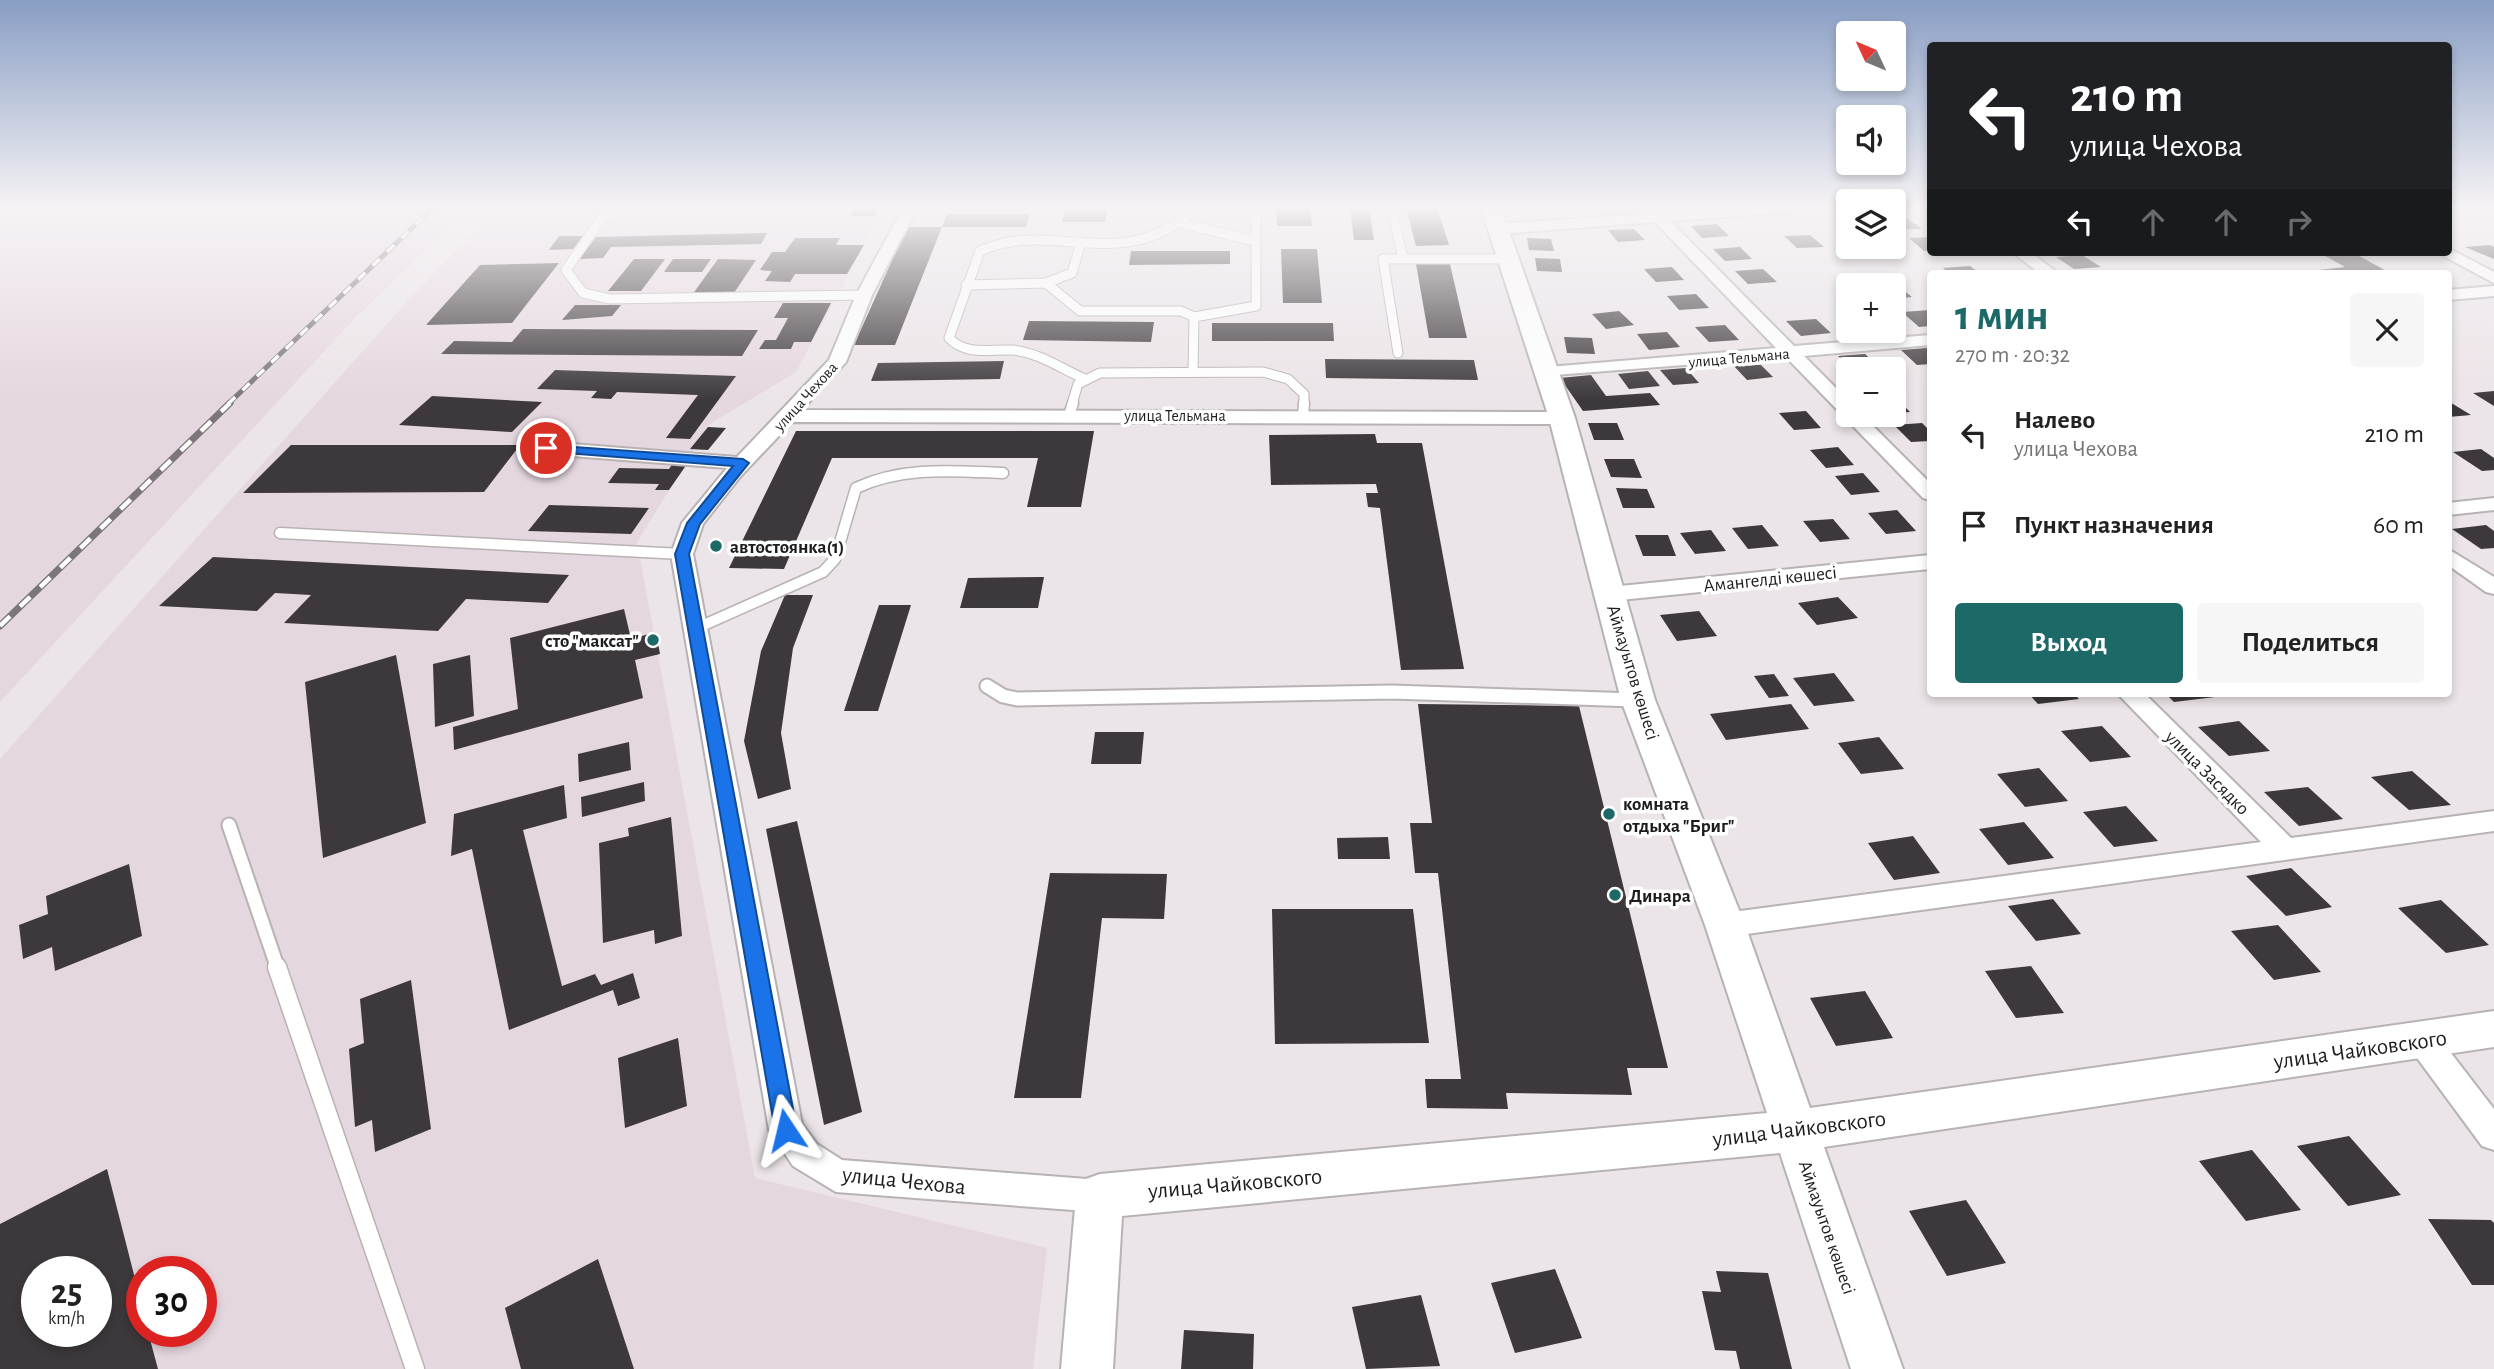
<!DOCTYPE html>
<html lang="ru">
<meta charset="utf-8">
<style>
:root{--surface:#fff;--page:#f6f6f6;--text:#222;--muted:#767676;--accent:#1d6967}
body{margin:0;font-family:"Alegreya Sans",sans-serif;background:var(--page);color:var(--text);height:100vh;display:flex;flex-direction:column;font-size:26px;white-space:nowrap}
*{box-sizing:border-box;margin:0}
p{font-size:23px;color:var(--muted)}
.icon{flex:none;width:38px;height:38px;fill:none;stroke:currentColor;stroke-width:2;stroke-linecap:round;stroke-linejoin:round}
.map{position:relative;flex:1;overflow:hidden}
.details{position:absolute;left:1927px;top:270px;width:525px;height:427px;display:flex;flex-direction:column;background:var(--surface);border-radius:7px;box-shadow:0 4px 10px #0003}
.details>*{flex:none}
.hud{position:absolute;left:1927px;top:42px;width:525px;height:214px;border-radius:7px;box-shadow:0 4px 10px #0003;background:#202124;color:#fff;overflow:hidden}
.needle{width:46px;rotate:314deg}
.tools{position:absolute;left:1836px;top:21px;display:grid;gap:14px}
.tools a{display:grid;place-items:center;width:70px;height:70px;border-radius:7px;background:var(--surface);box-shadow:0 4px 10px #0003;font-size:35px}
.speed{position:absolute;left:21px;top:1256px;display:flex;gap:14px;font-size:35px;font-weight:700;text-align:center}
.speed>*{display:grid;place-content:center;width:91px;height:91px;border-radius:50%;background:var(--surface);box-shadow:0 4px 10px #0003;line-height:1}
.speed small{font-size:18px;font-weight:400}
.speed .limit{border:10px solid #d22;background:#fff;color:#111}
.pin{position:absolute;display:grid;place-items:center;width:60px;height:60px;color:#fff;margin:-30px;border:4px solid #fff;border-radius:50%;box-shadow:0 2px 7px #0007}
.me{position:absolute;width:77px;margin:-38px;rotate:350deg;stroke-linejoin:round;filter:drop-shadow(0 0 5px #0008)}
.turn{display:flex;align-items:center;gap:24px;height:147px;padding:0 28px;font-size:32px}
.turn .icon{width:91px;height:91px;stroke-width:2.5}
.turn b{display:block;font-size:49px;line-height:60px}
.lanes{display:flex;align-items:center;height:66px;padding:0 28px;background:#0003;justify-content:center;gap:35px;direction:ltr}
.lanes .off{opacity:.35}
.round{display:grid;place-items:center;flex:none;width:74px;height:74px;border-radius:7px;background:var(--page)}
.head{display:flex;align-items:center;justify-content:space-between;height:119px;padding:0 28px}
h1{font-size:42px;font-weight:700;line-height:52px;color:var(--accent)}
.button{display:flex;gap:14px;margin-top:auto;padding:14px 28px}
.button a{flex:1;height:80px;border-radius:7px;background:var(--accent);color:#fff;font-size:28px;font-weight:700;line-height:80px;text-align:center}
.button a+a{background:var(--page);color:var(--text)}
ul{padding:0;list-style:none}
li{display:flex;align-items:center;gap:21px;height:91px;padding:0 28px}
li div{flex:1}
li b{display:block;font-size:26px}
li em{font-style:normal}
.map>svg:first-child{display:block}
.built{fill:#e5d7df;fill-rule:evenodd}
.building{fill:#3d383b;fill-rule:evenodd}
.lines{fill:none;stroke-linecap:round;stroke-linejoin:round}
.lane-far3-casing{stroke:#b8b2b5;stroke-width:11}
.lane-far2-casing{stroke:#b8b2b5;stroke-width:13}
.lane-far1-casing{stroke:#b8b2b5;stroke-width:17}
.lane-casing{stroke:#b8b2b5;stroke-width:21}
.street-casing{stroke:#b8b2b5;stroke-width:4}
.secondary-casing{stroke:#b8b2b5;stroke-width:4}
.lane-far3{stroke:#fff;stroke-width:9}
.lane-far2{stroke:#fff;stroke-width:10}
.lane-far1{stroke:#fff;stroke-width:13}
.lane{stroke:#fff;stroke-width:18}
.street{fill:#fff;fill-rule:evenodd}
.secondary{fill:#fff;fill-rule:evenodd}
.rail-far1-casing{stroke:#7b7679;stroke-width:5}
.rail-casing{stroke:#7b7679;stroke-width:7}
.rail-far1{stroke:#fff;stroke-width:3.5;stroke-dasharray:10;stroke-linecap:butt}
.rail{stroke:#fff;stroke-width:4.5;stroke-dasharray:14;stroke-linecap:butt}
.route{fill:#1a73e8;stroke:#114b97;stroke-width:2}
.poi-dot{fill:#1d6967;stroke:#fff;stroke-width:2.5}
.labels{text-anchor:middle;stroke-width:7;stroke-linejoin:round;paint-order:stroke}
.far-street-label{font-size:16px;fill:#1f1c1e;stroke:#fff}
.poi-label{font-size:19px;font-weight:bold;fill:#1f1c1e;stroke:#fff;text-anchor:start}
.street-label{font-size:19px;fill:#1f1c1e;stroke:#fff}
.near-street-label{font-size:23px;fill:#1f1c1e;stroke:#fff}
</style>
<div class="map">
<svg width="2494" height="1369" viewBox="0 0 2494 1369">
<rect width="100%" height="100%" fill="#ebe4e8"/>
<!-- built -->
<path class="built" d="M0,208H470L355,318L0,702Z
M498,208H884L796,372L710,424L637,542L755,1178L1047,1248L1033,1369H0V759L410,298ZM37,1272H96V1332H37ZM142,1272H201V1332H142Z"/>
<!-- building -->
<path class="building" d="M855,208H879L874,216H850Z
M1066,208H1108L1105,222H1062Z
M1276,208H1310L1312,226H1277Z
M1350,208H1369L1374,240H1354Z
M1406,208H1437L1449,245L1416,246Z
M947,214H1030L1026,227H942Z
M1907,218L1922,229H1894V219Z
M1717,224L1729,236L1702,238L1691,226Z
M907,227H942L895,345H854Z
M1634,229L1645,240L1618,242L1608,230Z
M767,233L761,244L611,247L603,258L579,259L596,237Z
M1810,235L1824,247L1797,248L1784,236Z
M559,236H583L573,249L549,250Z
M1930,237V250L1924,251L1909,238Z
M795,238H840L836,245H864L847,274H795L790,282L765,281L772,271L760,270L772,252H785Z
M1527,238L1551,239L1554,251L1529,250Z
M2490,245L2494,247V259L2465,247Z
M1740,247L1752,259L1725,261L1713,249Z
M1281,249H1317L1322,303H1283Z
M1131,251H1230V264L1129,265Z
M2318,252H2352L2390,273H2292L2345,267Z
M2082,255L2101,267L2074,269L2056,257Z
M1535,258L1560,259L1562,272L1537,271Z
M634,259H665L641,291H608Z
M673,259H711L702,272H664Z
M718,259L756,260L732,296L692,295Z
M559,263L512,323L426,325L480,265Z
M1416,264H1450L1467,338H1429Z
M1970,266L1979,273H1949L1943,268Z
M1672,267L1684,280L1656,282L1644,269Z
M1763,269L1777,282L1748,284L1735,271Z
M1894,284H1896L1912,297L1894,299Z
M1696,294L1709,308L1679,310L1667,296Z
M783,303H831L811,342H794L791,349H759L765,340H776L788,318H774Z
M575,305H621L612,316L562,320Z
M1930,310V326L1919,327L1902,312Z
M1619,311L1634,325L1606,329L1592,314Z
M1816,319L1831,333L1801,336L1786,321Z
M1029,321L1154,322L1151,342L1023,340Z
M1212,323H1333L1334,341H1212Z
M1725,325L1739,340L1709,342L1695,327Z
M523,329L758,330L742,356L441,354L454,341L512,342Z
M1667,332L1680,347L1649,350L1637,334Z
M1564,337L1592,338L1595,354L1567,353Z
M1927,348L1930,351V364L1917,365L1901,350Z
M1865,354L1880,368L1852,369L1838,356Z
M1325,359L1474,360L1478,380L1326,378Z
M1004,361L1000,379L871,381L878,363Z
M1759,363L1773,377L1747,380L1733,365Z
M1686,368L1699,383L1673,385L1660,370Z
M555,370L736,376L690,439L666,438L698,395L617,392L611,399L591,398L597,391L537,389Z
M1648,371L1660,386L1629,389L1618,374Z
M1591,375L1606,396L1650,393L1660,405L1583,411L1560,378Z
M2494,391V406L2473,393Z
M432,396L542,402L512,432L399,425Z
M1894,396L1910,412L1894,413Z
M2448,401L2471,415L2448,417Z
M1806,411L1821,428L1794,430L1779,413Z
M1588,423H1617L1624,440H1594Z
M1922,423L1930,431V441L1911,442L1894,425Z
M708,427L726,428L708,450L690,449Z
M796,431H1094L1081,507H1027L1038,458H832L784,569L729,568Z
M1375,434L1377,443H1422L1464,669L1401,670L1380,508L1368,507L1366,493H1378L1376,484L1271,485L1269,435Z
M291,445H520L484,492L243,493Z
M1838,447L1854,465L1826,468L1810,450Z
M2481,449L2494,458V470L2482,471L2453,452Z
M1604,459H1634L1642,478L1611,477Z
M673,463L687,464L669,490H655L659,484L608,483L619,468L669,469Z
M1863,473L1880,492L1851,495L1835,476Z
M1616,488L1647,489L1655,508H1623Z
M549,505L649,508L631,534L528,531Z
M1897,510L1916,531L1886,534L1868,513Z
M1833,519L1850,539L1820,542L1803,521Z
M1762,525L1779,546L1748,549L1732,528Z
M2486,525L2494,531V548L2481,549L2452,529Z
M1711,530L1726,551L1695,554L1680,533Z
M1635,535H1668L1676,556H1643Z
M213,557L569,575L548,603L466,599L438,631L284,623L311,595L275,593L257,611L159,606Z
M1044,577L1038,608H960L968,578Z
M785,595H813L793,648L781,733L791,789L758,799L744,741L761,651Z
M1838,597L1858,618L1817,625L1798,603Z
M879,605H911L878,711H844Z
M624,609L631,639L656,632L660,654L635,660L643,698L454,750L453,727L518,709L510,638Z
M1699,611L1717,636L1677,641L1660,615Z
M396,655L426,823L323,858L305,682Z
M470,655L474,716L435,727L433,664Z
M1834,673L1855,701L1814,706L1793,678Z
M1774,674L1789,696L1769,698L1754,676Z
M2028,693H2073L2079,699L2038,704Z
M2165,693H2210L2215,697L2174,702Z
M1418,704L1579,706L1668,1068H1627L1632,1095L1506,1093L1508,1109L1427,1108L1425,1079H1461L1438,873H1415L1410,823H1432Z
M1791,704L1809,729L1726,740L1710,714Z
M2239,721L2270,751L2229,756L2198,727Z
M2102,726L2131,757L2090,762L2061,731Z
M1095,732H1144L1141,764H1091Z
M1879,737L1904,769L1861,774L1838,743Z
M629,742L631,770L579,782L578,754Z
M2039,768L2068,801L2025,807L1997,774Z
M2412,771L2451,805L2409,810L2371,777Z
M644,782L645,801L582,817L581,797Z
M564,785L567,818L523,830L562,986L595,974L601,985L633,973L640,998L618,1006L613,990L509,1030L472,849L451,856L454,814Z
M2308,787L2343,819L2299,826L2264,792Z
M2126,806L2158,841L2114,847L2083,812Z
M671,817L682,936L655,944L654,930L603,943L599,843L629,836L628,828Z
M797,821L862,1112L824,1125L766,829Z
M2024,822L2054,858L2008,865L1979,829Z
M1913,836L1940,873L1894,880L1868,843Z
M1388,837L1390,859H1338L1337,838Z
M129,864L142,936L55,971L52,947L23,959L19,925L48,914L46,896Z
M2291,868L2332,907L2286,916L2246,876Z
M1050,873L1167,874L1164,919L1102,918L1081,1098H1014Z
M2053,899L2081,934L2036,941L2008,906Z
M2441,900L2489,945L2446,953L2398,908Z
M1272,909H1413L1429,1043L1275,1044Z
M2278,925L2321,972L2274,980L2231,931Z
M2031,966L2064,1013L2016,1018L1985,971Z
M411,980L431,1129L375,1152L372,1120L355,1127L349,1049L364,1043L360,999Z
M1865,991L1893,1038L1836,1046L1810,998Z
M678,1038L687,1106L625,1128L618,1058Z
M2349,1136L2401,1195L2348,1206L2297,1146Z
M2252,1150L2301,1210L2246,1221L2199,1161Z
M107,1169L142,1306V1332H148L158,1369H0V1224ZM37,1272H96V1332H37Z
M1966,1200L2006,1263L1947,1276L1909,1211Z
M2428,1219L2491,1220L2494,1223V1285H2472Z
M598,1259L634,1369H521L505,1308Z
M1555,1269L1582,1338L1515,1353L1491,1283Z
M1716,1271L1768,1273L1792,1369H1740L1736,1351L1715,1350L1702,1291L1721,1292Z
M1421,1295L1440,1366L1366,1369L1352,1307Z
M1184,1330L1254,1334L1253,1369H1181Z"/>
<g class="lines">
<defs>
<path id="lane-far3" d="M1392,208L1403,259
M617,213L601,219L566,270L583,293L610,299L864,295
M1184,224L1255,241
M1081,242L1072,273L1046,283L1080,311H1181L1194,317
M966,285L1046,283
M1398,353L1383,259H1509
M1193,372L1194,317L1256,306V208
M1085,379C1062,369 1038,352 1012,350C990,349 966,356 949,338L980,251C1051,218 1124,277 1196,208
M1072,404L1078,384L1100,373L1263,372L1288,379L1304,394V404"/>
<path id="lane-far2" d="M1069,415L1073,403
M1303,416L1304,403
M280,533L682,554
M697,628L823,572L835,559L856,488C903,466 953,471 1003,473"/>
<path id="lane-far1" d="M987,686L1003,696L1017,699L1392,692L1635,700
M229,825L278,969"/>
<path id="lane" d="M277,967L415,1369"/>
<path id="street" d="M903,208H917L872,295L846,362L802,410L1562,412L1572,418L1562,424L792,422L740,477L703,524L693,554L802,1124L817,1144L842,1160L1100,1180L1112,1184L1117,1196L1112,1208L1100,1212L836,1192L793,1166L769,1130L671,554L682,523L727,468L546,454L536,448L546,442L737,457L829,360L856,295Z
M1647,208H1657L1662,213L1798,208L1791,212L1670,221L1794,346L1930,335V345L1804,356L1848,400V415H1862L1930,483V500L1923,498L1786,357L1542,376L1539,372L1548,367L1776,348L1655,222L1498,234L1490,229L1498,224L1647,214Z
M2448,248L2494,272V283L2436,252H2448Z
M2012,252H2030L2058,273H2039Z
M2494,286V296L2448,300V290Z
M2494,498V510L2448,515V503Z
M2448,549L2494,577V594L2486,592L2448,565Z
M1930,555V569L1610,601L1599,594L1610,587Z
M2117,693H2144L2291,838L2494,811V831L1725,937L1715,933L1710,925L1715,917L1725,913L2261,842Z
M2423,1027L2434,1031L2494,1109V1150L2482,1146L2412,1051L2407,1041L2412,1031Z"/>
<path id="secondary" d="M1481,208H1501L1575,418L1655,700L1745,925L1810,1108L2494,1011V1047L1824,1147L1903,1369H1851L1780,1153L1122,1216L1113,1369H1061L1076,1196L1083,1180L1100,1174L1767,1113L1705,925L1621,700L1549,418Z"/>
</defs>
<!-- lane-far3 casing -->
<use href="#lane-far3" class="lane-far3-casing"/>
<!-- lane-far2 casing -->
<use href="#lane-far2" class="lane-far2-casing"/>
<!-- lane-far1 casing -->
<use href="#lane-far1" class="lane-far1-casing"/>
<!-- lane casing -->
<use href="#lane" class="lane-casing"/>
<!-- street casing -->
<use href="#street" class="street-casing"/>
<!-- secondary casing -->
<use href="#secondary" class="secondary-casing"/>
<!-- lane-far3 -->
<use href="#lane-far3" class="lane-far3"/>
<!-- lane-far2 -->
<use href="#lane-far2" class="lane-far2"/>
<!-- lane-far1 -->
<use href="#lane-far1" class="lane-far1"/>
<!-- lane -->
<use href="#lane" class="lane"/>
<!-- street -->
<use href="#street" class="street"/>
<!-- secondary -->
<use href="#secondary" class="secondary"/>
<defs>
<path id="rail-far1" d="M228,404L433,208"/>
<path id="rail" d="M0,626L230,403"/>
</defs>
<!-- rail-far1 casing -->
<use href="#rail-far1" class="rail-far1-casing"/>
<!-- rail casing -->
<use href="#rail" class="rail-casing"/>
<!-- rail-far1 -->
<use href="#rail-far1" class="rail-far1"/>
<!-- rail -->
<use href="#rail" class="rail"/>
</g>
<!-- sky -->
<linearGradient id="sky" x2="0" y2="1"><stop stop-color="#899ec4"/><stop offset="0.52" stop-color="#f6f3f5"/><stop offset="1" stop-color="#f6f3f5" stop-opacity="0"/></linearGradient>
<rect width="2494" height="400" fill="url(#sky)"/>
<!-- route -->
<path class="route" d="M546,445L743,459L749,463L700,524L689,554L797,1130L794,1137L786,1140L778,1137L775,1130L675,554L687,523L733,466L541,451V446Z"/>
<!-- markers -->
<g class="poi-dot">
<circle cx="716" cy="546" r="7"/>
<circle cx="653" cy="640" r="7"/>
<circle cx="1609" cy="814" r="7"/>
<circle cx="1615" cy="895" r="7"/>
</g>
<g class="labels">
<!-- far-street labels -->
<g class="far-street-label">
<text transform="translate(1739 357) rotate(-5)" y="6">улица Тельмана</text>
<text transform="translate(805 396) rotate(-48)" y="6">улица Чехова</text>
<text x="1175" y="421">улица Тельмана</text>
</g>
<!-- poi labels -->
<g class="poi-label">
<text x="730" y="553">автостоянка(1)</text>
<text x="639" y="647" text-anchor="end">сто "максат"</text>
<text x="1623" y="810">комната<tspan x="1623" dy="22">отдыха "Бриг"</tspan></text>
<text x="1629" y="902">Динара</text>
</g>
<!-- street labels -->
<g class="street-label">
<text transform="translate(1770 578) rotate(-6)" y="7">Амангелді көшесі</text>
<text transform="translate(1634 672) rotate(73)" y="7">Аймауытов көшесі</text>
<text transform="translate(2208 772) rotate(45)" y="7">улица Засядко</text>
<text transform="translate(1828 1227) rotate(71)" y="7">Аймауытов көшесі</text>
</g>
<!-- near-street labels -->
<g class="near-street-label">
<text transform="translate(2360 1049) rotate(-8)" y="8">улица Чайковского</text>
<text transform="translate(1799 1128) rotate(-7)" y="8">улица Чайковского</text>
<text transform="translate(904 1180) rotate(6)" y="8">улица Чехова</text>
<text transform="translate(1235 1183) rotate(-5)" y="8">улица Чайковского</text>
</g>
</g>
</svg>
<div class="tools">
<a><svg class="needle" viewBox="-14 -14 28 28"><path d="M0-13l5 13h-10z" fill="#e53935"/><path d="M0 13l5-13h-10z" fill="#767676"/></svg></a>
<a><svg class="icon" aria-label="sound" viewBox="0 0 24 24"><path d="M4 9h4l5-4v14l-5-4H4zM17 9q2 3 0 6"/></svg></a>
<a><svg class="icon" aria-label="layers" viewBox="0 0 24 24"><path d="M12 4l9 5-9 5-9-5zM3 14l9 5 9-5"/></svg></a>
<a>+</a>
<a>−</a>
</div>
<div class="speed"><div>25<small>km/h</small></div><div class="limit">30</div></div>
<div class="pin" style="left:546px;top:448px;background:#d93025"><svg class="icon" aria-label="arrive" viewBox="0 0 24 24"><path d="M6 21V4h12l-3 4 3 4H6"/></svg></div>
<svg class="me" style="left:786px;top:1130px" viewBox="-20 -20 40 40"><path d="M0-17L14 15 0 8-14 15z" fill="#1a73e8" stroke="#fff" stroke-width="4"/></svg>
<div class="hud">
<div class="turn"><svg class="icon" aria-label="left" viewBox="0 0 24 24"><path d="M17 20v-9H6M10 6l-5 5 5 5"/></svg><div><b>210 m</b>улица Чехова</div></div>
<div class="lanes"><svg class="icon" aria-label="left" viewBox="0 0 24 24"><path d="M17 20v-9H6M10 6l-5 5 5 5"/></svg><svg class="icon off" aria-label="ahead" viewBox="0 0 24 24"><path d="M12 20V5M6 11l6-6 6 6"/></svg><svg class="icon off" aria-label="ahead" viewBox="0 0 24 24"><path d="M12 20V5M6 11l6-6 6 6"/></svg><svg class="icon off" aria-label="right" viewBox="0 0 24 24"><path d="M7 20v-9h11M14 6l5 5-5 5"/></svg></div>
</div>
<section class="details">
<div class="head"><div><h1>1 мин</h1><p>270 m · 20:32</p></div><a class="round"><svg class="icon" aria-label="close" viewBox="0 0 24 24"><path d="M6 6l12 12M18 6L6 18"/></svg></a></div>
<ul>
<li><svg class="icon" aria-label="left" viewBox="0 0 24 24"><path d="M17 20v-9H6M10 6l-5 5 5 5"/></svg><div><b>Налево</b><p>улица Чехова</p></div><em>210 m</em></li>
<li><svg class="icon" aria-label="arrive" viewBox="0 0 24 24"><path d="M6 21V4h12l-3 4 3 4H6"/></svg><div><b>Пункт назначения</b></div><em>60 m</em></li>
</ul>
<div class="button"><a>Выход</a><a>Поделиться</a></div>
</section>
</div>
